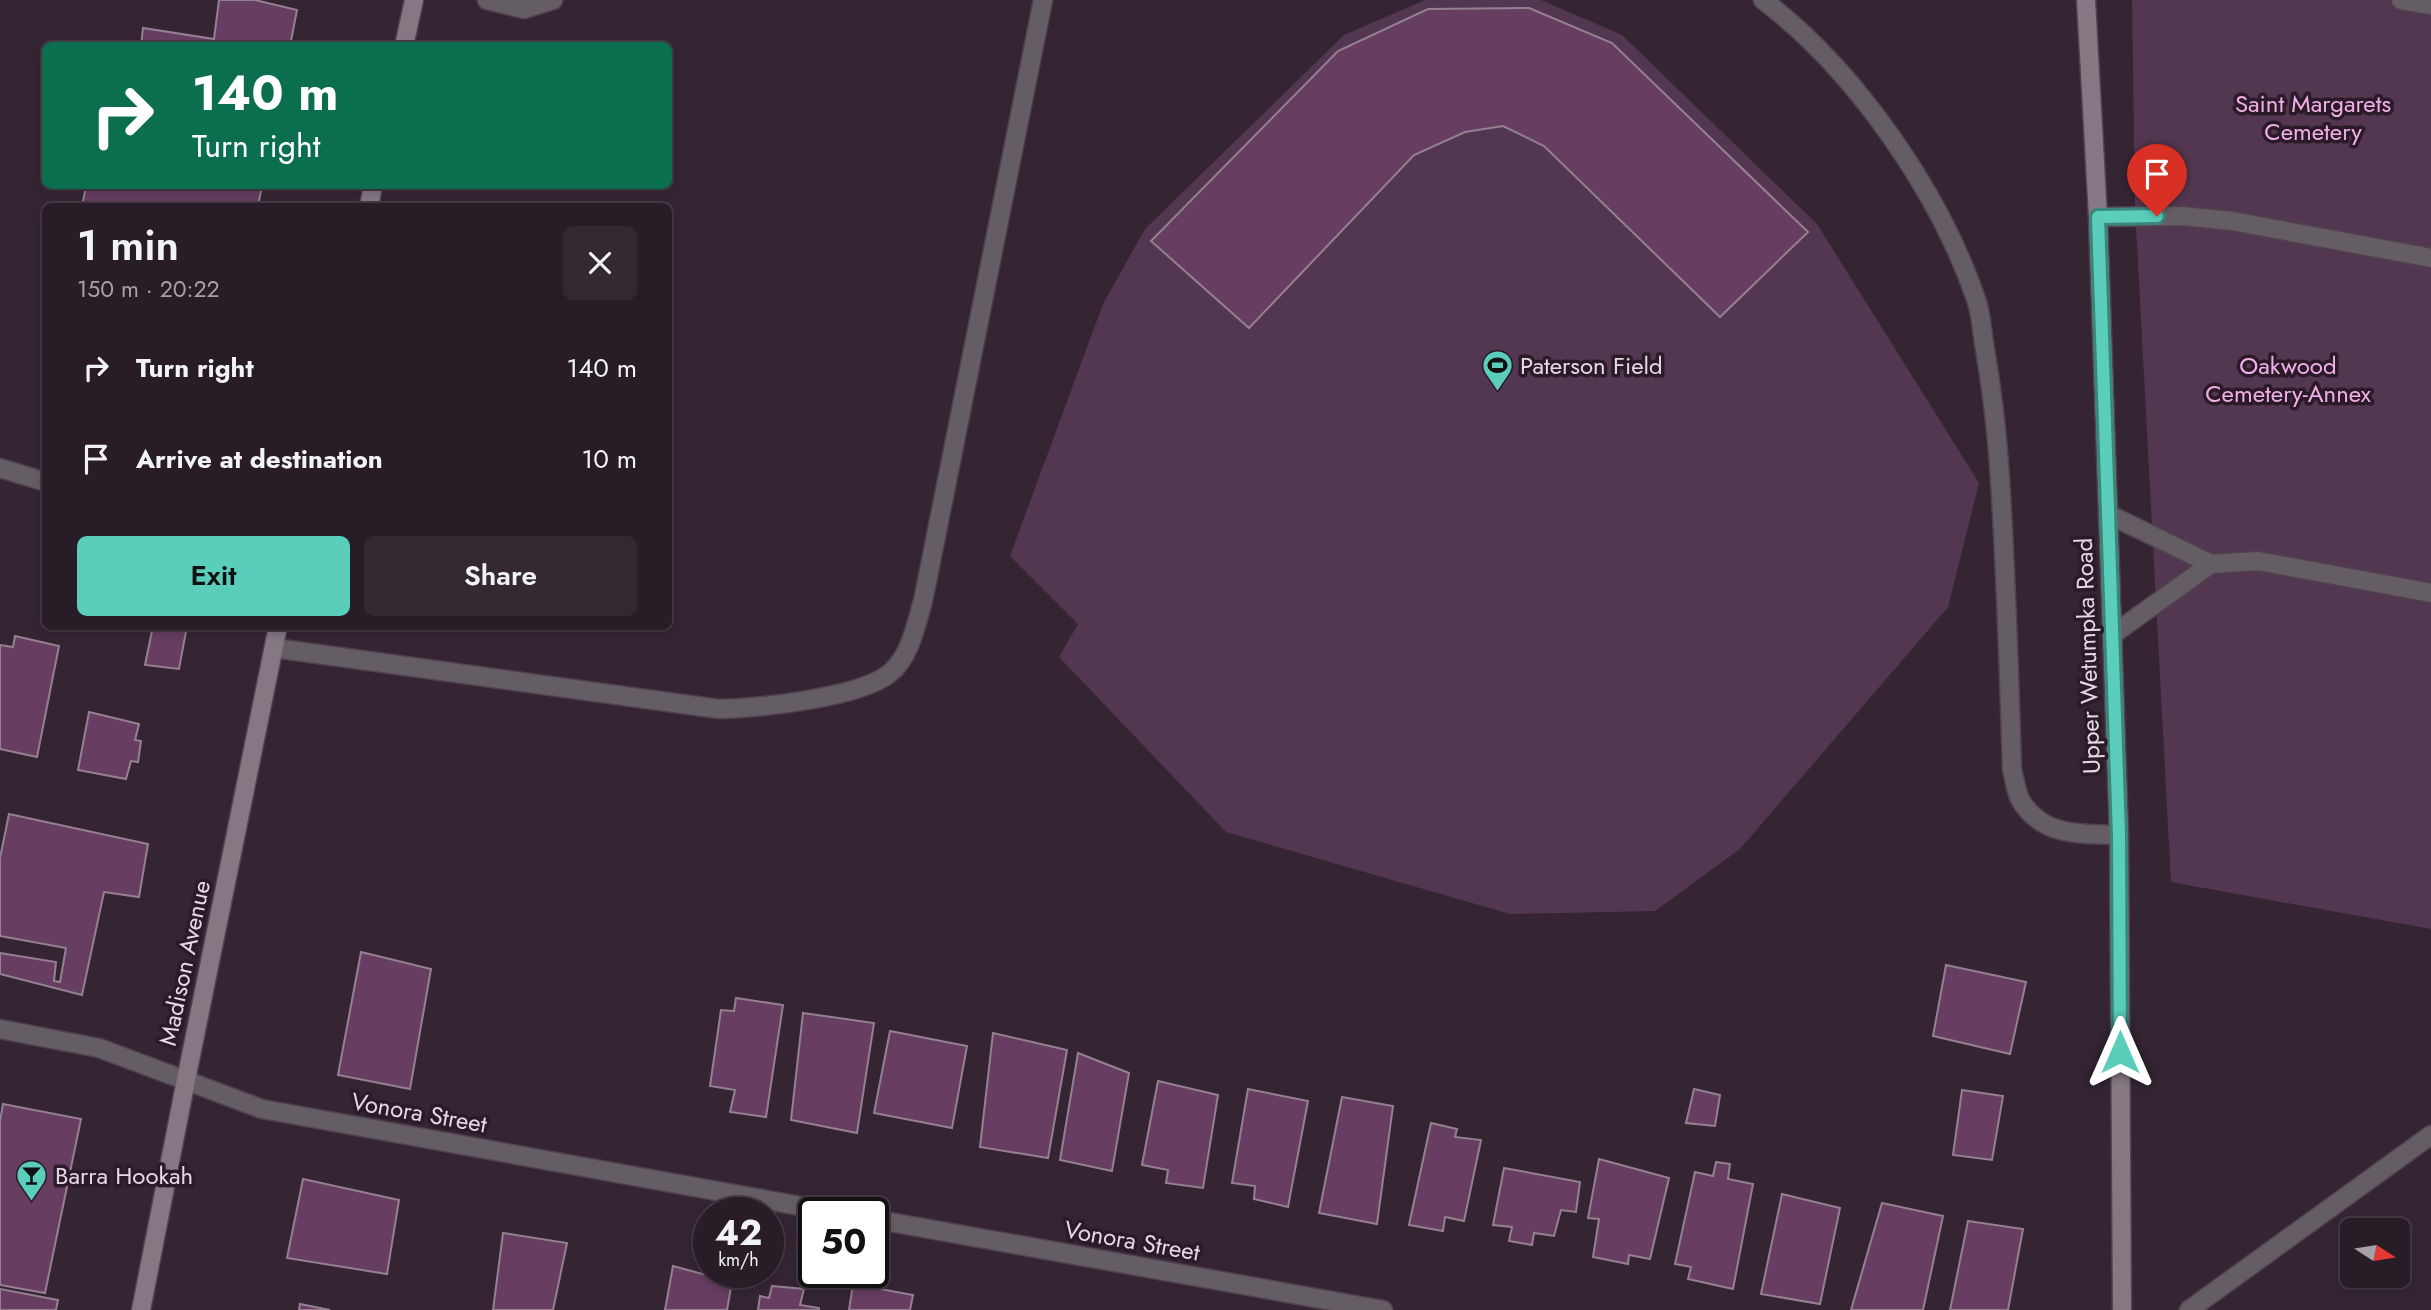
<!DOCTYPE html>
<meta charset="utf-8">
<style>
:root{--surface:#281c26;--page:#342932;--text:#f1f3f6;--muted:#a5a1a7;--line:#443a43;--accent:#5bcebb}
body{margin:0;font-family:Jost,sans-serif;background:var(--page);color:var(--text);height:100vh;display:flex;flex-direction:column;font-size:26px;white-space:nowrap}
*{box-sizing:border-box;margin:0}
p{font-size:23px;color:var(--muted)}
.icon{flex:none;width:38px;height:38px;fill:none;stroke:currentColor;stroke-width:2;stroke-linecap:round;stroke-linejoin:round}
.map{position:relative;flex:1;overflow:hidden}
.drawer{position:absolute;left:42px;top:203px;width:630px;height:427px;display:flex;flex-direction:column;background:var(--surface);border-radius:10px;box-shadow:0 4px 10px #0003,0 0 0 2px var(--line)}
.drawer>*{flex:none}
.top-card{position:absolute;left:42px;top:42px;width:630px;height:147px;border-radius:10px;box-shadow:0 4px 10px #0003,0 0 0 2px var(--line);background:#0b6e4f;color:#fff;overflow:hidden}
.needle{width:46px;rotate:102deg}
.buttons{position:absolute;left:2340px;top:1218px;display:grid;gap:14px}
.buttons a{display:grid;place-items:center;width:70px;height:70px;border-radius:10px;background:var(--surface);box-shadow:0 4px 10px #0003,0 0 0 2px var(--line);font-size:35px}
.speed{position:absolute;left:693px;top:1197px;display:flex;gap:14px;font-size:35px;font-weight:700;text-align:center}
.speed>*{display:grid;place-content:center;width:91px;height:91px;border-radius:50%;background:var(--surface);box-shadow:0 4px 10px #0003,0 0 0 2px var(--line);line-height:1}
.speed small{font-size:18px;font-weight:400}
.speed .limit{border:4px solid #111;border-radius:10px;background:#fff;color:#111}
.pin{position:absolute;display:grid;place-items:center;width:60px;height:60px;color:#fff;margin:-72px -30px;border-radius:50% 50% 50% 0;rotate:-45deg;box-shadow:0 0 7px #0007}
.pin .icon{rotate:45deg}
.me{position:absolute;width:77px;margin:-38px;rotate:0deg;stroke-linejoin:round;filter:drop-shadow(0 0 5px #0008)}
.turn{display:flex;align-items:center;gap:24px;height:147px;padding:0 35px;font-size:32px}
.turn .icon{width:91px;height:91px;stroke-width:2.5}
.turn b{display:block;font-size:49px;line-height:60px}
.round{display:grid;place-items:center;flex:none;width:74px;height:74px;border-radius:10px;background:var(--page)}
.overview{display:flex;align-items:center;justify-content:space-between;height:119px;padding:0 35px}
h1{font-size:42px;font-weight:600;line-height:52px}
.cta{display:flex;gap:14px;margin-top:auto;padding:14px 35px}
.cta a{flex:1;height:80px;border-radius:10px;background:var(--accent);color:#111;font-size:28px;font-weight:600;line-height:80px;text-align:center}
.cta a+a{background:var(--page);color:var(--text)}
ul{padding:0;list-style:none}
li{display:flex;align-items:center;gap:21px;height:91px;padding:0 35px}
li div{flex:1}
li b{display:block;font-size:26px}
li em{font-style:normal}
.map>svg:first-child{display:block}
.green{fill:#533750}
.building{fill:#673e62;stroke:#948091;stroke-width:2}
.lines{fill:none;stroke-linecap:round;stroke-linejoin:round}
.lane-casing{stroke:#51424f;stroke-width:21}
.street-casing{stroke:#51424f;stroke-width:21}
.secondary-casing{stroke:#51424f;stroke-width:21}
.lane{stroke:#655d64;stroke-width:18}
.street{stroke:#655d64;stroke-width:18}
.secondary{stroke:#857883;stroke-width:18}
.route-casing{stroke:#3b867a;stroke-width:18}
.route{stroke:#5bcebb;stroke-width:12}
.labels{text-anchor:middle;stroke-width:7;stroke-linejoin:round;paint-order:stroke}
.park-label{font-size:24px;fill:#f1afe8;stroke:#2b1b29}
.poi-label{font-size:24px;fill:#e5dae3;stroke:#2b1b29;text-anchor:start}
.street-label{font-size:24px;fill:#e5dae3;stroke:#2b1b29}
</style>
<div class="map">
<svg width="2431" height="1310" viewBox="0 0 2431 1310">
<rect width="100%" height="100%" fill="#352533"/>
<!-- green -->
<path class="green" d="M1425,0H1541L1622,35L1817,224L1979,483L1948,607L1740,849L1655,911L1510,914L1226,832L1059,657L1078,624L1010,556L1103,304L1145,229L1344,35Z
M2132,0H2431V929L2171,882L2135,207Z"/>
<!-- building -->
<path class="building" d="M219,0H255L297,10L290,46H141L143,28L214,39Z
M1529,8L1612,43L1808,232L1720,317L1544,146L1503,126L1465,132L1414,155L1249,328L1151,241L1338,51L1428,9Z
M86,186H262L258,206H82Z
M153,626H187L179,669L145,665Z
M15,636L59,646L37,757L0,749V645L13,647Z
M89,712L139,724L135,740L141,741L138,762L131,761L126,779L78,770Z
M9,814L148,844L139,897L104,892L82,995L0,974V953L56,962L54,981L60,982L66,948L0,936V858Z
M361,952L431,969L410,1089L338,1075Z
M1946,965L2026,982L2010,1054L1933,1036Z
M736,998L783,1005L766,1117L730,1112L735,1090L710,1086L721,1010L734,1011Z
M803,1013L874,1023L857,1133L791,1120Z
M890,1031L967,1046L952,1128L874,1113Z
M993,1033L1067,1050L1048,1158L980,1147Z
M1078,1053L1129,1073L1112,1171L1060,1160Z
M1158,1081L1218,1095L1203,1188L1166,1183L1168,1170L1142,1165Z
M1248,1089L1308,1101L1288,1207L1254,1199L1255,1186L1232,1183Z
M1694,1089L1720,1095L1715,1126L1686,1123Z
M1962,1090L2003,1096L1992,1160L1953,1155Z
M1342,1097L1393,1106L1377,1224L1319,1213Z
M3,1104L81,1119L45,1293L0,1285V1121Z
M1431,1123L1457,1129L1455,1137L1481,1140L1464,1221L1445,1217L1443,1231L1409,1225Z
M1599,1159L1669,1178L1650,1259L1629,1255L1628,1264L1593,1257L1599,1219L1588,1218Z
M1716,1162L1730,1164L1728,1179L1753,1184L1733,1289L1688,1279L1691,1267L1675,1264L1695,1172L1713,1176Z
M1504,1168L1580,1182L1576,1212L1561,1210L1554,1236L1534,1233L1532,1245L1509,1241L1512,1227L1493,1225Z
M303,1179L399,1200L387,1274L287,1258Z
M1782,1194L1840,1208L1820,1304L1761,1294Z
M1882,1203L1943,1216L1923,1310H1851Z
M1968,1221L2023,1229L2008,1310H1950Z
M503,1233L567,1243L553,1310H493Z
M673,1266L732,1282L727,1310H665Z
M853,1284L913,1295L910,1310H849Z
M772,1286L804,1289L800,1305L819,1308V1310H758L760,1296L769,1298Z
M0,1289L58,1300L56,1310H0Z
M300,1304L330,1310H299Z"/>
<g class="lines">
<defs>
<path id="lane" d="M487,0L524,9L553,0
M1763,0C1855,70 1940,192 1977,302C1981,315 1982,330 1984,343C1991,384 1996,423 1999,464C2006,566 2009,668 2012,770C2015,780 2016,793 2021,801C2043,837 2082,834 2119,835
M2401,0L2431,5
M2098,217L2182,216L2232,221L2431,258
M2108,514L2211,564L2258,561L2431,593
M2112,635L2211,564
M274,648L719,709C758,708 860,698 890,673C910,657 916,625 923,601L1043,0
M2189,1310L2431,1135"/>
<path id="street" d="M0,468L46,482
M0,1029L99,1048L262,1109L839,1213
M873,1219L1383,1310"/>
<path id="secondary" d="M2086,0L2098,217L2119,835L2122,1310
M404,46L414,0
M369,206L373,186
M141,1310L186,1080L278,626"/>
</defs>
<!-- lane casing -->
<use href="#lane" class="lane-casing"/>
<!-- street casing -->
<use href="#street" class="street-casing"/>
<!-- secondary casing -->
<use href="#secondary" class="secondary-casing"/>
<!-- lane -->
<use href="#lane" class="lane"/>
<!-- street -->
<use href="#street" class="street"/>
<!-- secondary -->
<use href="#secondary" class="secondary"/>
</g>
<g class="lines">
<defs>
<path id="route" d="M2120,1052L2119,835L2098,217L2157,216"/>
</defs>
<!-- route casing -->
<use href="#route" class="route-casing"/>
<!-- route -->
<use href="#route" class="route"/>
</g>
<!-- icons -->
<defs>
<symbol id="stadium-pin" viewBox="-11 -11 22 30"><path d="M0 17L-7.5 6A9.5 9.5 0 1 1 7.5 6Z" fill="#5bcebb" stroke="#2b1b29"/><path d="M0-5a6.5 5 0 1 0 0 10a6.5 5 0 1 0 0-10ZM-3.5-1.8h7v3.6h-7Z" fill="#111"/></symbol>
<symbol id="bar-pin" viewBox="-11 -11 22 30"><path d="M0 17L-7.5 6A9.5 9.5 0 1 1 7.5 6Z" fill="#5bcebb" stroke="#2b1b29"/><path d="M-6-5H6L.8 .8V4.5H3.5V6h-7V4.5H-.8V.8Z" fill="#111"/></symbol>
</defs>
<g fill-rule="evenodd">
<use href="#stadium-pin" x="1480" y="348" width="35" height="47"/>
<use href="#bar-pin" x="14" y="1158" width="35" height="47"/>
</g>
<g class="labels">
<!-- park labels -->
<g class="park-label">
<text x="2313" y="112">Saint Margarets<tspan x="2313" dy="28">Cemetery</tspan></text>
<text x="2288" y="374">Oakwood<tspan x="2288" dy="28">Cemetery-Annex</tspan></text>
</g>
<!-- poi labels -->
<g class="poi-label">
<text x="1520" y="374">Paterson Field</text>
<text x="55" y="1184">Barra Hookah</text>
</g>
<!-- street labels -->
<g class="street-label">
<text transform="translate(2088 656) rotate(-92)" y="8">Upper Wetumpka Road</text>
<text transform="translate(185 963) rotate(-78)" y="8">Madison Avenue</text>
<text transform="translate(419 1113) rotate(10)" y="8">Vonora Street</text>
<text transform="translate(1132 1241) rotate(10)" y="8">Vonora Street</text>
</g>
</g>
</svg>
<div class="buttons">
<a><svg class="needle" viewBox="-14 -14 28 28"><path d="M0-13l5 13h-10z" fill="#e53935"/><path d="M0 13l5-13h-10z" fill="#a5a1a7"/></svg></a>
</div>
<div class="speed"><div>42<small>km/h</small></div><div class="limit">50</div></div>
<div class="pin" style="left:2157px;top:216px;background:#d93025"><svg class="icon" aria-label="arrive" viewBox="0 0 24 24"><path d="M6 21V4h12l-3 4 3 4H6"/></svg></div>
<svg class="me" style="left:2120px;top:1052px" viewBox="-20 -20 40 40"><path d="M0-17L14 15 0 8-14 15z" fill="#5bcebb" stroke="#fff" stroke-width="4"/></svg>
<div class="top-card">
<div class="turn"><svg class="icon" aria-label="right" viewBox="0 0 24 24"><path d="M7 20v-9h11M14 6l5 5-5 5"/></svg><div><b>140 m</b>Turn right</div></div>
</div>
<section class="drawer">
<div class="overview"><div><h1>1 min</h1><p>150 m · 20:22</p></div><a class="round"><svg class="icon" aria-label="close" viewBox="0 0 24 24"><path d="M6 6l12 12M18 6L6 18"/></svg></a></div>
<ul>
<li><svg class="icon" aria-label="right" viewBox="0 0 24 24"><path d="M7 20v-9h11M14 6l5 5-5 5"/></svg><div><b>Turn right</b></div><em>140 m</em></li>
<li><svg class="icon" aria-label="arrive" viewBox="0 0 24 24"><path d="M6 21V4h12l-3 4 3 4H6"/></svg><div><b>Arrive at destination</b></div><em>10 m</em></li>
</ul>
<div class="cta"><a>Exit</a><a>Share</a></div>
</section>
</div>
